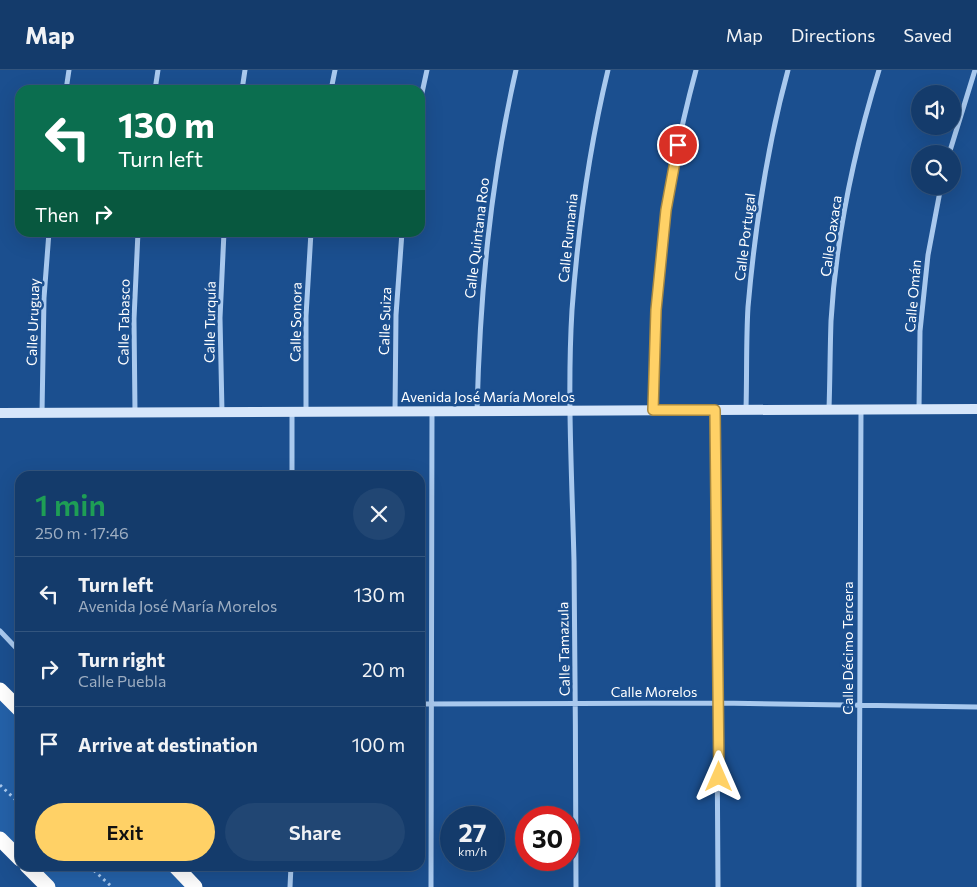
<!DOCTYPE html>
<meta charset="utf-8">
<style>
:root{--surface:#143b6b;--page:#214673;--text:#f1f3f6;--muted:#9dadc1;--line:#33557e;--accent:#ffd166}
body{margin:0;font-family:Commissioner,sans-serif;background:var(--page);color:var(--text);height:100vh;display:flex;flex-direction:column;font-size:19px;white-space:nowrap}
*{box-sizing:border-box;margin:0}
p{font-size:16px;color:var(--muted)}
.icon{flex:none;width:28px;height:28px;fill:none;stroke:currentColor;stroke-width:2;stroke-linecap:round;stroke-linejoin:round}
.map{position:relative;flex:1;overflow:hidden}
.side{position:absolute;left:15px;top:401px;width:410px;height:400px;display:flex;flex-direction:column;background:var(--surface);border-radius:15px;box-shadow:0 5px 20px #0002,0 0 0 1px var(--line)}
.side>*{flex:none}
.top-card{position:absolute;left:15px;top:15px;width:410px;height:152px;border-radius:15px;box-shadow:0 5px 20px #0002,0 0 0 1px var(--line);background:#0b6e4f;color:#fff;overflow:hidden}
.buttons{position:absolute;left:911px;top:15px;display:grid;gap:10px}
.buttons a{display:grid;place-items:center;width:50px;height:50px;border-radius:50%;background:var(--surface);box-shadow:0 5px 20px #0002,0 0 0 1px var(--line);font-size:25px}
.speed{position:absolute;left:440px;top:736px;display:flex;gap:10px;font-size:25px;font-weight:700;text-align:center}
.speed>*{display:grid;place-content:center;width:65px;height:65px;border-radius:50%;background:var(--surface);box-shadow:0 5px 20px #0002,0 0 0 1px var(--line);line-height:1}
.speed small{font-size:12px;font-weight:400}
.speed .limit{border:8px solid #d22;background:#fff;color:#111}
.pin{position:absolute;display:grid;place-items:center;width:42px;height:42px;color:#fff;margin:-21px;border:2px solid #fff;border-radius:50%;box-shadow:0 1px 5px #0007}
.me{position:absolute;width:55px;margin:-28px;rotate:0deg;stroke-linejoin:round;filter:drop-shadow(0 0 4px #0008)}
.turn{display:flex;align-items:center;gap:18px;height:105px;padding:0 20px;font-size:22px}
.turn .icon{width:65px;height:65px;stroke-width:2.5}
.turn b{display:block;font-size:35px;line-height:42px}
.then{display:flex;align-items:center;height:48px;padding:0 20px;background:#0003;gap:10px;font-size:19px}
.round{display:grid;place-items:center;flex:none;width:52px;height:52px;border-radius:26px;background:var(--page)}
.head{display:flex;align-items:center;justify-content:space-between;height:85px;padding:0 20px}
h1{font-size:30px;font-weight:600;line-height:38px;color:#1e9e55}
.action{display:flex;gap:10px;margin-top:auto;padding:10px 20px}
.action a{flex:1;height:58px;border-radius:30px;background:var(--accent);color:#111;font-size:20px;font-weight:600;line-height:58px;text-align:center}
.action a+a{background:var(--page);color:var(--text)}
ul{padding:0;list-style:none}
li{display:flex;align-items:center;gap:15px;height:75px;padding:0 20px;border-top:1px solid var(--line)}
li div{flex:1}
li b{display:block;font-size:19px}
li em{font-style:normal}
header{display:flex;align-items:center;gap:30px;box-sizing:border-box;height:70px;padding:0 25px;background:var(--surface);border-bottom:1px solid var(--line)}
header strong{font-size:24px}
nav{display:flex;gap:28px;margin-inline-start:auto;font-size:18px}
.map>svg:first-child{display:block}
.green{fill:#2461a8}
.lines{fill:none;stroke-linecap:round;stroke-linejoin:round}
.path{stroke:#a9c9ee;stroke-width:3;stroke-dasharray:2.5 4;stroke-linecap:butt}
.street{stroke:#a9c9ee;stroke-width:5}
.secondary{stroke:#d6e6fa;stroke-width:10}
.highway{stroke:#fff;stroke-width:15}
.route-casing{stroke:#a68842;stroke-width:12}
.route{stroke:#ffd166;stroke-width:9}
.labels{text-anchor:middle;stroke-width:5;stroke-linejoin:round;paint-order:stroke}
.street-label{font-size:14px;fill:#fff;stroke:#1b4f8f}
</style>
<header>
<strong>Map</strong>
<nav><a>Map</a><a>Directions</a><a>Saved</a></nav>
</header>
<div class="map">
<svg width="977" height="817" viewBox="0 0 977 817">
<rect width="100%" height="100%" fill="#1b4f8f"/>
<!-- green -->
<path class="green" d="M0,625L20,645V784L0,764Z
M32,796H172L192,817H52Z"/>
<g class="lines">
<!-- path -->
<path class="path" d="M0,715L20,734
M89,796L112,817"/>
<!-- street -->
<path class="street" d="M66,20L69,0
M155,20L158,0
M242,20L245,0
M331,20L335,0
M420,32L427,0
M949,84L975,0
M746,339C747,305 746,271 748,237C755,157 767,77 788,0
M829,339C830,310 830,280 831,251C836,166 854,81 879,0
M919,339L920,261L928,185L941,116
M653,340C654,307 654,274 656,241C660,160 675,78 696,0
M715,340L718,817
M395,341L396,245L402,162
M477,341C480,224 490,114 516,0
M135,342L134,249L138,162
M222,342L220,248L224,162
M306,342V246L311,162
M42,343L44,228L49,162
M292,406V342
M0,561L20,582
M420,634L719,633L977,637
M290,817L291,796
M431,817L432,341
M576,817C576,708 575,600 574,491C572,408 567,323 572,240C578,159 589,79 608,0
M859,817L861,339"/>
<!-- secondary -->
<path class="secondary" d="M0,343L977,339"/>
<!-- highway -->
<path class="highway" d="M0,620L20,640
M0,769L20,789
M27,796L48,817
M175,796L195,817"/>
</g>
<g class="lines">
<defs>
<path id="route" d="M678,75L666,140L656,240L653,340H715L719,707"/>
</defs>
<!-- route casing -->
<use href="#route" class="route-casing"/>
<!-- route -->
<use href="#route" class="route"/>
</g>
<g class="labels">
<!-- street labels -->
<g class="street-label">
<text transform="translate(831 166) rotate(-82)" y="5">Calle Oaxaca</text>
<text transform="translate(745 167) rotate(-83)" y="5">Calle Portugal</text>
<text transform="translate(477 168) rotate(-83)" y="5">Calle Quintana Roo</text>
<text transform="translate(568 168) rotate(-84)" y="5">Calle Rumania</text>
<text transform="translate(913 226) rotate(-85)" y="5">Calle Omán</text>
<text transform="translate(385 251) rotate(-88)" y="5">Calle Suiza</text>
<text transform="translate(33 252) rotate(-88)" y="5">Calle Uruguay</text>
<text transform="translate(124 252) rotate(-89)" y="5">Calle Tabasco</text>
<text transform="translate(210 252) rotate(-89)" y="5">Calle Turquía</text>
<text transform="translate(296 252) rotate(-89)" y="5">Calle Sonora</text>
<text x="488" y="332">Avenida José María Morelos</text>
<text transform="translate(848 578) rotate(-90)" y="5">Calle Décimo Tercera</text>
<text transform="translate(564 579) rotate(-91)" y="5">Calle Tamazula</text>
<text x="654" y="627">Calle Morelos</text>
</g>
</g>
</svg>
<div class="buttons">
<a><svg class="icon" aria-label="sound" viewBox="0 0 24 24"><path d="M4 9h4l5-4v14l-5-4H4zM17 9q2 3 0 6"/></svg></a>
<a><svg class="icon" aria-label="search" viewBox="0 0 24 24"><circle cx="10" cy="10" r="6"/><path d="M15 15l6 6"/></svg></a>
</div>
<div class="speed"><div>27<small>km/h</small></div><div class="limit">30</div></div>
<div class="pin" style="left:678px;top:75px;background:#d93025"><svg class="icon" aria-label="arrive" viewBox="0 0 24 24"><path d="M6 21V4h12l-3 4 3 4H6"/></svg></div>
<svg class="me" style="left:719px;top:707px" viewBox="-20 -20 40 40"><path d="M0-17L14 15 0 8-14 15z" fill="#ffd166" stroke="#fff" stroke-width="4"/></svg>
<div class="top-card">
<div class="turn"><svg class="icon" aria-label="left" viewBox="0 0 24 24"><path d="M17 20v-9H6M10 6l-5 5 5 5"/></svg><div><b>130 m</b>Turn left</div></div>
<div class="then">Then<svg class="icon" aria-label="right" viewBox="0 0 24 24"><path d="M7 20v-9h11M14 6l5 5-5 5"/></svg></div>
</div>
<section class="side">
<div class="head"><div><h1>1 min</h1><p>250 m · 17:46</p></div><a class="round"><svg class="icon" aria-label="close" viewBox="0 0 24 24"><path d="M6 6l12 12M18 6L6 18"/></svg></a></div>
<ul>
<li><svg class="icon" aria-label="left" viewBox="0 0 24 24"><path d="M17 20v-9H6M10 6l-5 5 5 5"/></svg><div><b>Turn left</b><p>Avenida José María Morelos</p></div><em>130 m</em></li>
<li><svg class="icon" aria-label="right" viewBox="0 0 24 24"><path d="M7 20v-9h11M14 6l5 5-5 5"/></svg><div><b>Turn right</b><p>Calle Puebla</p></div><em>20 m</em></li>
<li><svg class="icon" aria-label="arrive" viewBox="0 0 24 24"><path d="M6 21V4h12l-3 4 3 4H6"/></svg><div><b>Arrive at destination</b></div><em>100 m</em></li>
</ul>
<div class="action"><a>Exit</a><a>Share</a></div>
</section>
</div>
